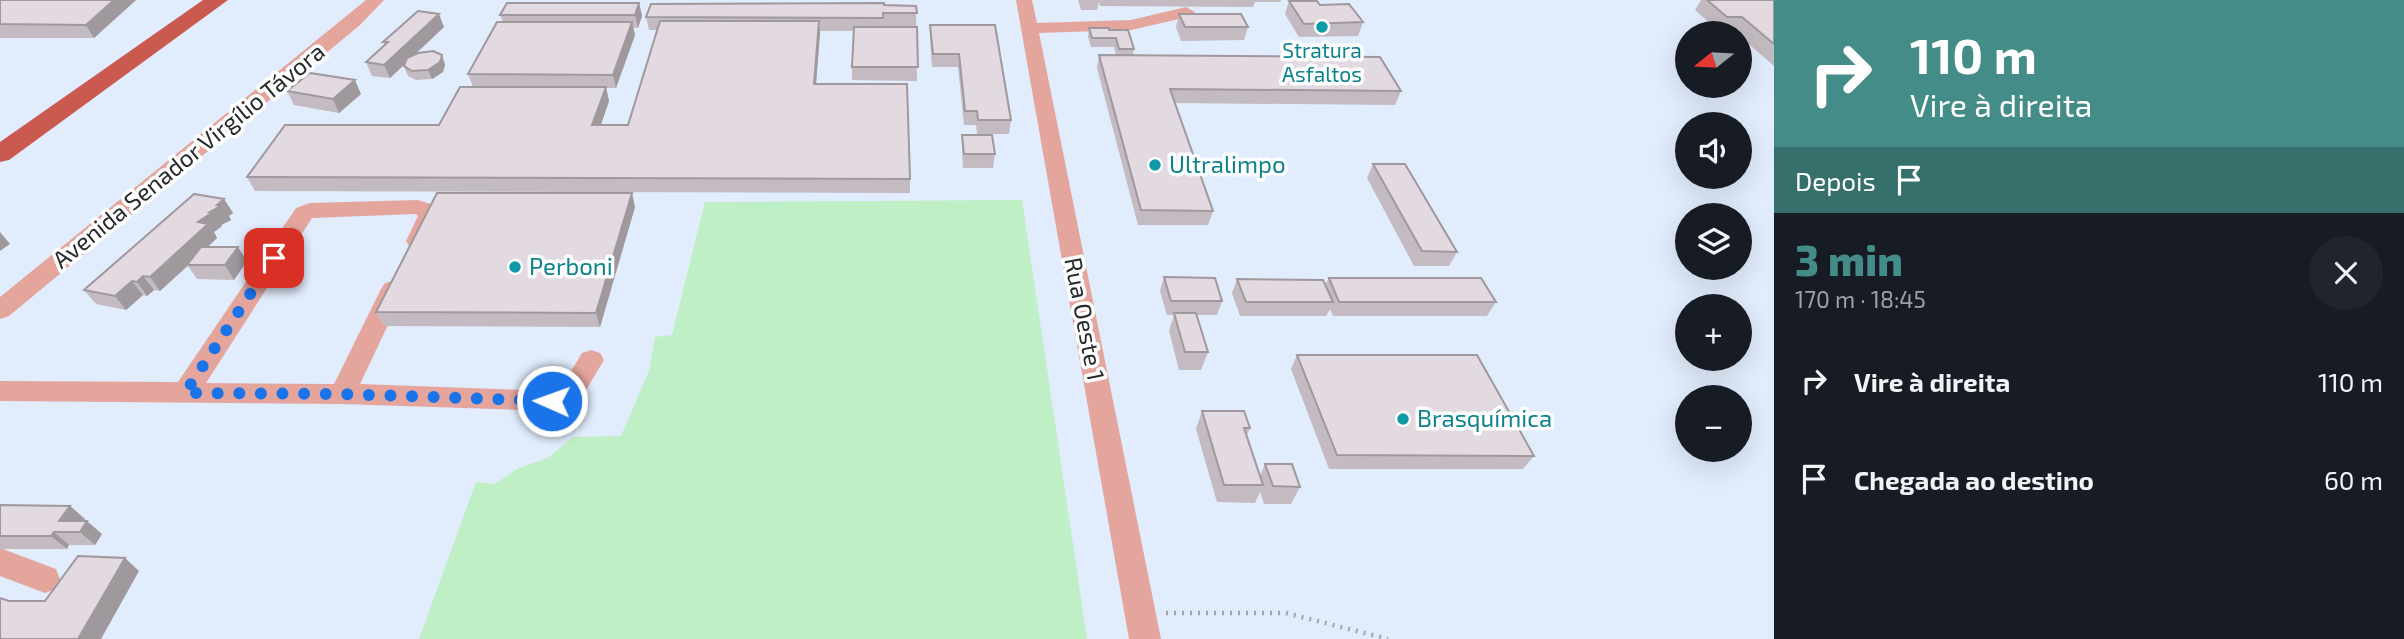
<!DOCTYPE html>
<html lang="pt">
<meta charset="utf-8">
<style>
:root{--surface:#171b24;--page:#20242c;--text:#f1f3f6;--muted:#9ea1a6;--accent:#448c88}
body{margin:0;font-family:"Exo 2",sans-serif;background:var(--page);color:var(--text);height:100vh;display:flex;flex-direction:column;font-size:26px;white-space:nowrap}
*{box-sizing:border-box;margin:0}
p{font-size:23px;color:var(--muted)}
.icon{flex:none;width:38px;height:38px;fill:none;stroke:currentColor;stroke-width:2;stroke-linecap:round;stroke-linejoin:round}
.map{position:relative;flex:1;overflow:hidden}
.sheet{display:flex;flex-direction:column;background:var(--surface);width:630px}
.sheet>*{flex:none}
.banner{background:#448c88;color:#fff;overflow:hidden}
.needle{width:46px;rotate:252deg}
.buttons{position:absolute;left:1675px;top:21px;display:grid;gap:14px}
.buttons a{display:grid;place-items:center;width:77px;height:77px;border-radius:50%;background:var(--surface);box-shadow:0 7px 28px #0002;font-size:35px}
.pin{position:absolute;display:grid;place-items:center;width:60px;height:60px;color:#fff;margin:-30px;border-radius:14px;box-shadow:0 4px 10px #0006}
.me{position:absolute;width:77px;margin:-38px;rotate:272deg;stroke-linejoin:round;filter:drop-shadow(0 0 5px #0008)}
.turn{display:flex;align-items:center;gap:24px;height:147px;padding:0 21px;font-size:32px}
.turn .icon{width:91px;height:91px;stroke-width:2.5}
.turn b{display:block;font-size:49px;line-height:60px}
.then{display:flex;align-items:center;height:66px;padding:0 21px;background:#0003;gap:14px;font-size:26px}
.round{display:grid;place-items:center;flex:none;width:74px;height:74px;border-radius:37px;background:var(--page)}
.headline{display:flex;align-items:center;justify-content:space-between;height:119px;padding:0 21px}
h1{font-size:42px;font-weight:800;line-height:52px;color:var(--accent)}
ul{padding:0;list-style:none}
li{display:flex;align-items:center;gap:21px;height:98px;padding:0 21px}
li div{flex:1}
li b{display:block;font-size:26px}
li em{font-style:normal}
main{display:flex;flex:1;min-height:0}
.map>svg:first-child{display:block}
.built{fill:#e1ecfc;fill-rule:evenodd}
.green{fill:#bfefc4}
.lines{fill:none;stroke-linecap:round;stroke-linejoin:round}
.path{stroke:#a2a6ab;stroke-width:4.5;stroke-dasharray:2 6;stroke-linecap:butt}
.minor{fill:#e4a59d;fill-rule:evenodd}
.major{fill:#ca5a50;fill-rule:evenodd}
.wall{fill:#c3bbc1}
.shaded-wall{fill:#9f989d}
.building{fill:#e3d9e0;stroke:#9f989d;stroke-width:2}
.route{stroke:#1a73e8;stroke-width:12;stroke-dasharray:0 21.6}
.culture-dot{fill:#0f9aa8;stroke:#fff;stroke-width:2.5}
.labels{text-anchor:middle;stroke-width:7;stroke-linejoin:round;paint-order:stroke}
.far-culture-label{font-size:21px;fill:#0d838f;stroke:#fff}
.street-label{font-size:24px;fill:#272a2d;stroke:#fff}
.culture-label{font-size:24px;fill:#0d838f;stroke:#fff;text-anchor:start}
</style>
<main>
<div class="map">
<svg width="1774" height="639" viewBox="0 0 1774 639">
<rect width="100%" height="100%" fill="#f3f7fd"/>
<!-- built -->
<path class="built" d="M0,0H1774V639H0ZM1687,33H1740V86H1687ZM1687,124H1740V177H1687ZM1687,215H1740V268H1687ZM1687,306H1740V359H1687ZM1687,397H1740V450H1687Z"/>
<!-- green -->
<path class="green" d="M1022,200L1087,639H419L476,482L495,484L519,468L548,458L573,437L621,436L649,371L655,337L672,335L705,202Z"/>
<g class="lines">
<!-- path -->
<path class="path" d="M1166,613H1286L1388,639"/>
<!-- minor -->
<path class="minor" d="M366,0H384L360,25L9,316L0,319V297Z
M1016,0H1032L1037,23L1131,20L1186,7L1195,12L1192,16L1131,30L1039,33L1161,639H1129Z
M418,200L434,205L440,216L425,246L417,248L409,246L406,241L418,216L416,214L312,218L206,383L334,384L381,289L385,283L393,281L401,283L405,289L360,384L550,391L562,386L582,353L591,350L600,353L604,360L580,400L552,411L342,404L0,401V381L178,382L296,208L310,203Z
M0,548L56,569L60,579L56,589L45,593L0,576Z"/>
<!-- major -->
<path class="major" d="M203,0H228L9,160L0,162V142Z"/>
</g>
<!-- wall -->
<path class="wall" d="M0,0H136L94,38H0Z
M1078,0H1281L1280,2H1255L1253,7L1100,6L1099,1L1097,10H1081Z
M1701,0H1774V66L1740,36V33H1736L1733,31L1718,30L1695,10Z
M1289,1L1320,5L1363,22L1358,36L1299,37L1285,14Z
M639,3L642,16L638,28H633L635,35L616,88H606L609,101L601,125H628L657,30H649L646,17L884,5L916,6L917,81L852,80V67L854,31H820L816,84L910,179V193L255,191L247,177L439,125L473,87L468,74L503,22L500,15Z
M1179,14L1248,27L1244,40L1181,41L1176,27Z
M930,25H995L1011,120L1009,134H977L976,125H964L958,67H932L930,39Z
M444,27L416,53L442,55L445,65L443,72L432,79L416,80L408,76L404,66L405,64L390,78L372,76L366,62L385,45L383,42Z
M1089,28L1109,30L1134,49L1133,55L1401,91L1395,105L1175,103L1213,211L1208,225H1138L1097,68L1099,55H1116L1114,47H1091L1088,37Z
M287,91L361,94L339,113L294,105Z
M962,135L995,154L993,168H963L962,149Z
M1373,164L1457,252L1449,266H1414L1367,178Z
M224,199L233,213L229,216L231,220L221,225L222,226L214,232L217,238L208,247L247,261L234,280L197,279L188,266L160,291L154,290L147,296L143,295L126,310L96,304L84,290Z
M635,207L600,327L384,326L376,312Z
M1164,277L1222,301L1217,315H1197L1208,352L1201,370H1179L1169,331L1174,315H1167L1160,291Z
M1329,278L1496,302L1487,316H1333L1330,309L1326,316H1240L1232,293L1237,279L1325,285Z
M1297,355L1534,456L1523,469H1329L1291,369Z
M1202,411L1250,428L1247,435L1260,476L1265,464L1300,487L1291,504H1264L1260,492L1255,503L1217,502L1196,429Z
M0,505L70,506L85,519L83,521L102,534L95,545H69L67,549H0Z"/>
<!-- shaded-wall -->
<path class="shaded-wall" d="M114,0H136L94,38L86,25Z
M639,3L642,16L638,28L635,15Z
M439,14L444,27L390,78L384,65Z
M819,21L820,34L815,97L814,84Z
M632,22L635,35L616,88L613,75Z
M442,55L445,65L443,72L432,79L428,70Z
M355,80L361,94L339,113L333,99Z
M606,87L609,101L596,139L592,125Z
M632,193L635,207L600,327L596,313Z
M224,199L233,213L229,216L231,220L221,225L222,226L214,232L217,238L160,291L150,277L198,222Z
M0,232L10,244L0,251Z
M238,247L247,261L234,280L225,265Z
M143,276L154,290L147,296L137,282Z
M132,281L143,295L126,310L115,296Z
M70,506L85,519L76,532L59,521Z
M87,521L102,534L95,545L80,532Z
M54,532L69,545L67,549L51,536Z
M125,558L139,571L101,639H78Z"/>
<!-- building -->
<path class="building" d="M0,0H114L86,25L0,24Z
M1707,0H1774V44L1742,17H1727Z
M1289,1H1317L1320,5L1349,4L1363,22L1304,24Z
M507,3H639L635,15H500Z
M884,3V5L916,6L917,13H883V18L646,17L651,4Z
M418,11L439,14L384,65L366,62L388,42H383Z
M1179,14H1241L1248,27H1185Z
M660,21H819L814,84H907L910,179L247,177L285,125H439L460,87H606L592,125H628Z
M497,22H632L613,75L468,74Z
M930,25H995L1011,120H978L977,111H965L959,54H933Z
M854,27H917L918,67H852Z
M1089,28H1109V30H1128L1134,49H1119L1116,38H1092Z
M433,51L442,55L440,62L428,70L412,71L404,66L407,58L418,53Z
M1099,55L1380,57L1401,91L1170,89L1213,211L1141,210Z
M310,73L355,80L333,99L287,91Z
M962,135H992L995,154H964Z
M1373,164H1405L1457,252L1422,251Z
M437,193H632L596,313L376,312Z
M194,194L224,199L217,205H222L210,212H213L198,222L208,224L150,277L143,276L137,282L132,281L115,296L84,290Z
M201,247H238L225,265H187Z
M1164,277L1215,278L1222,301H1171Z
M1329,278H1481L1496,302H1339Z
M1237,279L1323,280L1333,302H1246Z
M1174,313H1196L1208,352H1185Z
M1297,355H1477L1534,456L1337,455Z
M1202,411H1244L1250,428H1244L1263,485H1224Z
M1265,464H1292L1300,487L1273,486Z
M0,505L70,506L59,521H87L80,532H54L51,536H0Z
M78,556L125,558L78,639H0V598L9,601H45Z"/>
<g class="lines">
<!-- route -->
<path class="route" d="M274,258L185,393L342,394L552,401"/>
</g>
<!-- markers -->
<g class="culture-dot">
<circle cx="1322" cy="27" r="7"/>
<circle cx="1155" cy="165" r="7"/>
<circle cx="515" cy="267" r="7"/>
<circle cx="1403" cy="419" r="7"/>
</g>
<g class="labels">
<!-- far-culture labels -->
<g class="far-culture-label">
<text x="1322" y="58">Stratura<tspan x="1322" dy="24">Asfaltos</tspan></text>
</g>
<!-- street labels -->
<g class="street-label">
<text transform="translate(189 156) rotate(-39)" y="8">Avenida Senador Virgílio Távora</text>
<text transform="translate(1084 319) rotate(79)" y="8">Rua Oeste 1</text>
</g>
<!-- culture labels -->
<g class="culture-label">
<text x="1169" y="173">Ultralimpo</text>
<text x="529" y="275">Perboni</text>
<text x="1417" y="427">Brasquímica</text>
</g>
</g>
</svg>
<div class="buttons">
<a><svg class="needle" viewBox="-14 -14 28 28"><path d="M0-13l5 13h-10z" fill="#e53935"/><path d="M0 13l5-13h-10z" fill="#9ea1a6"/></svg></a>
<a><svg class="icon" aria-label="sound" viewBox="0 0 24 24"><path d="M4 9h4l5-4v14l-5-4H4zM17 9q2 3 0 6"/></svg></a>
<a><svg class="icon" aria-label="layers" viewBox="0 0 24 24"><path d="M12 4l9 5-9 5-9-5zM3 14l9 5 9-5"/></svg></a>
<a>+</a>
<a>−</a>
</div>
<div class="pin" style="left:274px;top:258px;background:#d93025"><svg class="icon" aria-label="arrive" viewBox="0 0 24 24"><path d="M6 21V4h12l-3 4 3 4H6"/></svg></div>
<svg class="me" style="left:552px;top:401px" viewBox="-20 -20 40 40"><circle r="17" fill="#1a73e8" stroke="#fff" stroke-width="3"/><path d="M0-11L8 9 0 5-8 9z" fill="#fff"/></svg>
</div>
<section class="sheet">
<div class="banner">
<div class="turn"><svg class="icon" aria-label="right" viewBox="0 0 24 24"><path d="M7 20v-9h11M14 6l5 5-5 5"/></svg><div><b>110 m</b>Vire à direita</div></div>
<div class="then">Depois<svg class="icon" aria-label="arrive" viewBox="0 0 24 24"><path d="M6 21V4h12l-3 4 3 4H6"/></svg></div>
</div>
<div class="headline"><div><h1>3 min</h1><p>170 m · 18:45</p></div><a class="round"><svg class="icon" aria-label="close" viewBox="0 0 24 24"><path d="M6 6l12 12M18 6L6 18"/></svg></a></div>
<ul>
<li><svg class="icon" aria-label="right" viewBox="0 0 24 24"><path d="M7 20v-9h11M14 6l5 5-5 5"/></svg><div><b>Vire à direita</b></div><em>110 m</em></li>
<li><svg class="icon" aria-label="arrive" viewBox="0 0 24 24"><path d="M6 21V4h12l-3 4 3 4H6"/></svg><div><b>Chegada ao destino</b></div><em>60 m</em></li>
</ul>
</section>
</main>
